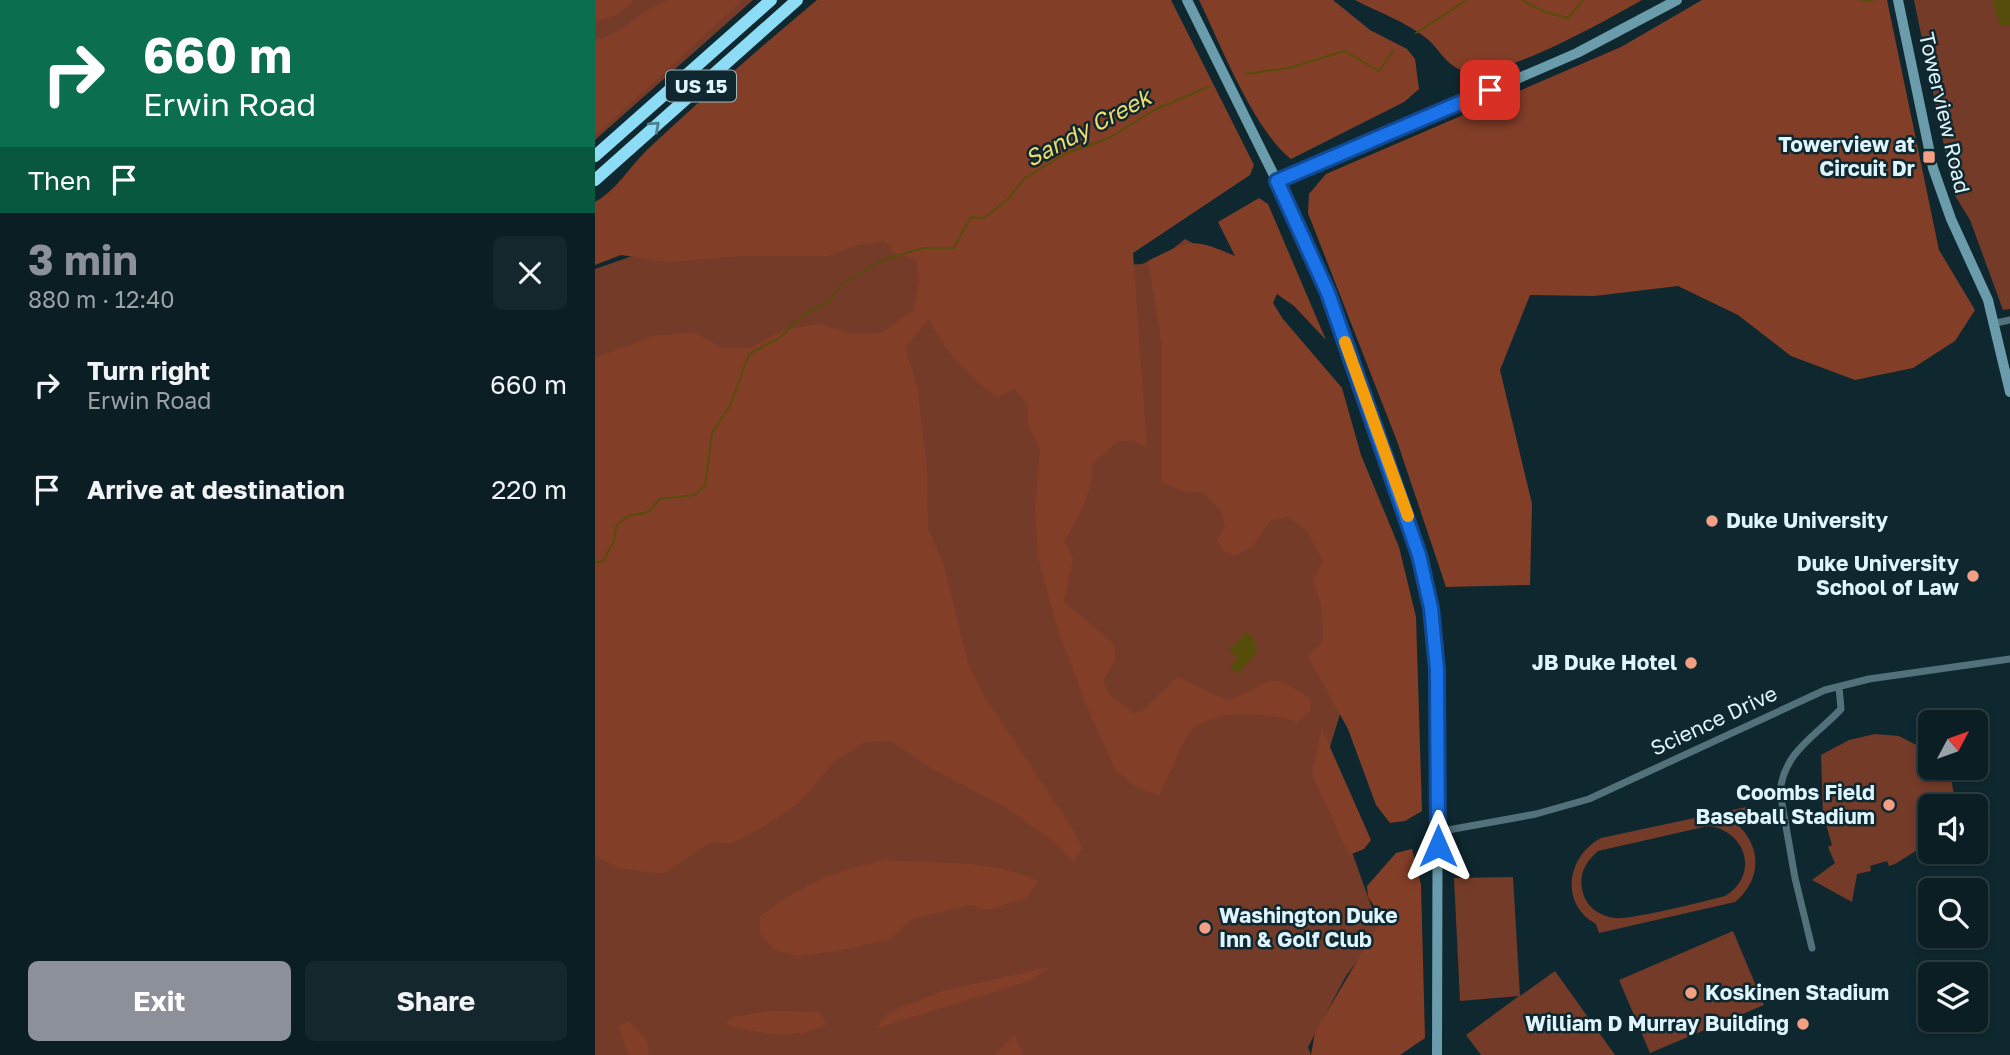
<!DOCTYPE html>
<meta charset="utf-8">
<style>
:root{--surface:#0b1e24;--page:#14272c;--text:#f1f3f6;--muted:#9aa2a6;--line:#2b3c41;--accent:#8c9099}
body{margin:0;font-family:"Golos Text",sans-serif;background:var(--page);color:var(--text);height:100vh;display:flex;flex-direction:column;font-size:26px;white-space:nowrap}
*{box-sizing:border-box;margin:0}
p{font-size:23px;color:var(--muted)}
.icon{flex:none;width:38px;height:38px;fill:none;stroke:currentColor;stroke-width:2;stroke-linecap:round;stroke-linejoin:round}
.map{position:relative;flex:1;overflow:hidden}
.sheet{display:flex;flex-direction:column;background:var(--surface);width:595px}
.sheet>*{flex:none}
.banner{background:#0b6e4f;color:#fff;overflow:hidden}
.needle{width:46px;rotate:49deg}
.buttons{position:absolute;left:1323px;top:710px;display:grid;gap:14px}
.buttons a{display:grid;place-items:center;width:70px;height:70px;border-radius:10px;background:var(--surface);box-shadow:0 4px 10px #0003,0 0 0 2px var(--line);font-size:35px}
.pin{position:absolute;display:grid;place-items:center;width:60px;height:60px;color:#fff;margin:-30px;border-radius:14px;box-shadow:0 4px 10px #0006}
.me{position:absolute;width:77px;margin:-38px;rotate:0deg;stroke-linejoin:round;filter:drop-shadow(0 0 5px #0008)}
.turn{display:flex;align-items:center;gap:24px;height:147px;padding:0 28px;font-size:32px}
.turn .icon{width:91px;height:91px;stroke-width:2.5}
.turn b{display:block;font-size:49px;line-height:60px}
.then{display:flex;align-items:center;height:66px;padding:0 28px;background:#0003;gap:14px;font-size:26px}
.round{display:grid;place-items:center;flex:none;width:74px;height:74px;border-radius:10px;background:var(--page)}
.headline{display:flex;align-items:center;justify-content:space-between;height:119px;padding:0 28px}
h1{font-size:42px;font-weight:700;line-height:52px;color:var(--accent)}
.action{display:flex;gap:14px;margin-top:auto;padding:14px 28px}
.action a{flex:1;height:80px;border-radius:10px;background:var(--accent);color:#fff;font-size:28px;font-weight:700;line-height:80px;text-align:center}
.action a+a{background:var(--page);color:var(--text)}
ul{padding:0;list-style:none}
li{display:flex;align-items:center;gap:21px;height:105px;padding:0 28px}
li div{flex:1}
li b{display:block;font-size:26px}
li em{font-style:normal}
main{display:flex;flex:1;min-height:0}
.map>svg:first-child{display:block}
.green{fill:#743b28;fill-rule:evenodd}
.forest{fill:#833e27}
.water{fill:#574d0b}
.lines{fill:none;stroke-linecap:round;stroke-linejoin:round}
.stream{stroke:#574d0b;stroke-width:2}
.street{stroke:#52717a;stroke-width:7}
.secondary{stroke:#6a9cac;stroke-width:10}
.highway{stroke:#8ddcf5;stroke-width:12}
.oneway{stroke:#4e8292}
.route-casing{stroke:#114b97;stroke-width:18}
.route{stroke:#1a73e8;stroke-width:12}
.slow{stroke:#f59e0b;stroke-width:12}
.poi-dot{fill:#f39f83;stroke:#0f2830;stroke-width:2.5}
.labels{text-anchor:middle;stroke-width:5;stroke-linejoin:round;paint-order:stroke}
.shield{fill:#0f2830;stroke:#a1b8c0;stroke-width:2}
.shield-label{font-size:19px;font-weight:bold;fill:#dff5fd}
.street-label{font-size:21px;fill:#dff5fd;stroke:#0f2830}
.poi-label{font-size:21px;font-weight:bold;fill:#dff5fd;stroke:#0f2830;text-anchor:end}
.water-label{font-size:23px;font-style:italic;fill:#efdb6e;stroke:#0f2830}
</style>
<main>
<section class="sheet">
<div class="banner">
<div class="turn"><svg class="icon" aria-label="right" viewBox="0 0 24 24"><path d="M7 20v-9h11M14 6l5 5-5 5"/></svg><div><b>660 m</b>Erwin Road</div></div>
<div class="then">Then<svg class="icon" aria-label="arrive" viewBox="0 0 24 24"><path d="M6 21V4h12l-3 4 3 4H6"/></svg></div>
</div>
<div class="headline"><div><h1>3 min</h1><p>880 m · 12:40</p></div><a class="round"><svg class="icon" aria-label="close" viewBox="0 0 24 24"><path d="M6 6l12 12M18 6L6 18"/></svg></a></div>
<ul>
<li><svg class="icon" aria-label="right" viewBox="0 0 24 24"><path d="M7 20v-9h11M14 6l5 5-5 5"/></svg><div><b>Turn right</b><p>Erwin Road</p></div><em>660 m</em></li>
<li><svg class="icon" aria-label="arrive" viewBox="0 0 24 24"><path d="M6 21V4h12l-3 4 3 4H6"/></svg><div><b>Arrive at destination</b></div><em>220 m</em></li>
</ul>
<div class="action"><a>Exit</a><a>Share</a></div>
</section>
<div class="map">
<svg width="1415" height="1055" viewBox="0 0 1415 1055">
<rect width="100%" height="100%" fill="#0f2830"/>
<!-- green -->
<path class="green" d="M0,0H158L0,140Z
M1319,0H1415V309L1408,310L1375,220L1359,194Z
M288,236L477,268L547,264L575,251L590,239L617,253L743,505L752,691L728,770L785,931L751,976L713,1047L716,1055H0V269L49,252Z
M1280,734L1304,736L1335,752V768H1351L1356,778L1361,807H1335V842L1300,864L1294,866L1292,861L1275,866L1276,871L1262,874L1257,902L1217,880L1240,863L1233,847L1237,845L1228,814L1226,755L1254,740Z
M1151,807L1153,817L1138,821C1167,843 1168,879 1140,902L1004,933L1001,924C964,904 972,856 1006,838ZM1113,826C1151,830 1165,875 1130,896C1111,901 1036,920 1020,918C1003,916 989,905 987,888C984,872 992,861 1003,851Z
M918,877L925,996L960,971L1020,1055H886L871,1035L924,996L865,1001L859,878Z
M1138,931L1169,1005L1055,1053L1024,980Z"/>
<!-- forest -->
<path class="forest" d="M0,0H39L22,15L0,22Z
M75,0H148L0,136V40C30,34 46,8 75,0Z
M222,0H576L659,165L655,175L538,253L552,448L538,440L522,442L498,463C497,493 484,517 469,541L478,559L469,602L519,644L521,660L508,680L514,695L539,713L547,711L583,677L633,701C675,684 673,667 715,699V711L702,722C672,712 620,708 595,731C591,736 568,786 564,795L542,788L521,771L492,707L462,627L443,557L440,507L445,449L433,425V405L420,389L401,397C371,372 351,354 334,319L310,348L322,386L332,467L333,528L349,566L372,659L386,691L479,831L487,849L478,861L454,838L410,807L334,767L296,741L270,742L239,762L203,804L167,827L136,844L116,842L68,874L24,868L0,856V358L58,336L100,332L126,348H155L191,329L225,324L256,334L286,333L319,310L324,281L321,258L301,254L290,241L263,245L233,256H146L75,262L26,255L0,265V202C23,189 34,167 53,149C108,98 164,48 222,0Z
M604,0H738L775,30L812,49L820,59L824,89L809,102L696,159C658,129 626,45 604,0Z
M760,0H1047C1013,19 901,84 866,70C849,63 844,48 831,38C811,22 783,12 760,0Z
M1107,0H1292L1344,250L1380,310L1360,341L1318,368L1260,380L1196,356L1143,315L1083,286L999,296L935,295L905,370L937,504L935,585L851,587L802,441L713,213L714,194L731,174L1026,47Z
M664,198L673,204L731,340L699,306L682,294L678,303L688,319L747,388L766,455L804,547L821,617L827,811L810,821L795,823L781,805L753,729L713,656L728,642L727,609L718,579L728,561L713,532L694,517L676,520L658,546L640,556L628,551L622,540L630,526L626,511L609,493L588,491L567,482V345L553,261C596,240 595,237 640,256L623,222Z
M727,729L776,840L769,849L754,855L717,774Z
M817,849L826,885L830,1038L805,1055H716L720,1032L781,929L785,915L773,897L772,886L801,853Z
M291,860C342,864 396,859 443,881L432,898L392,910L376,905L316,919L296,939L242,951L203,956L180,950L165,934V916C209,884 237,871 291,860Z
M455,967L434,981L282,1028L293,1013L347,991Z
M175,1011L224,1012L232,1024C202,1041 162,1034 131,1024L137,1017Z
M34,1021L52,1041L54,1055H34L23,1027Z
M420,1035L428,1055H399Z"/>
<!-- water -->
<path class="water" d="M1397,0H1415V26H1405Z
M652,632L658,638L662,652L643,674L635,667L642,658L634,650Z"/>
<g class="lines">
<!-- stream -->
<path class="stream" d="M927,0L950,12L973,18L988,0
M1265,0L1278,1
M821,33L872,0
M650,74L694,68L750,51L784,71L798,51
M0,563L8,561L19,541L21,526L33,516L53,512L65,499L99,495L110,486L117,433L135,406L154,354L184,338L210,314L234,301L247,284L288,260L328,248H359L376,217L389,218L412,200L430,178L472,153L514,138L559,110L613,87"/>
<!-- street -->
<path class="street" d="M1401,323L1415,320
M842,832L941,814L994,799L1230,690L1274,679L1415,659
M1217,948L1200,878L1185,792C1189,751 1221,736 1246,709L1244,687"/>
<!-- secondary -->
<path class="secondary" d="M592,0L714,246L814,519L830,578L843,669L842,1055
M1303,0L1338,168L1356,219L1393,300L1415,392
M683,182L982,53L1082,0"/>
<!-- highway -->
<path class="highway" d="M0,156L176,0
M0,180L202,0"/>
</g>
<!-- one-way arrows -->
<defs><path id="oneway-chevron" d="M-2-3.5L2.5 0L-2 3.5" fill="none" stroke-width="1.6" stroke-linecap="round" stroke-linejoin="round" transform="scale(1.75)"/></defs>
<use class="oneway" href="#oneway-chevron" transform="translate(60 126) rotate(-42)"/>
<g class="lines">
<defs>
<path id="route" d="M843,846L842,669L836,608L824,555L733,293L682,181L895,90"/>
</defs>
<!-- route casing -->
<use href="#route" class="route-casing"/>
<!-- route -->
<use href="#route" class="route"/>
<!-- slow -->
<path class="slow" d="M750,342L813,516"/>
</g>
<!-- markers -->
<g class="poi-dot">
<rect x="1327" y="150" width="14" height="14" rx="3.5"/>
<circle cx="1117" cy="521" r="7"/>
<circle cx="1378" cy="576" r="7"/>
<circle cx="1096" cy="663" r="7"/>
<circle cx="1294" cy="805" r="7"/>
<circle cx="610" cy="928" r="7"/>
<circle cx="1096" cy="993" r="7"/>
<circle cx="1208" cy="1024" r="7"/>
</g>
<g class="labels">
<!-- shield labels -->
<rect class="shield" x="71" y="70.5" width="70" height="31" rx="5"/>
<g class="shield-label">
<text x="106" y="93">US 15</text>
</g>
<!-- street labels -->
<g class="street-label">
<text transform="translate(1349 113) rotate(77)" y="7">Towerview Road</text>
<text transform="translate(1119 721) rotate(-25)" y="7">Science Drive</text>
</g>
<!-- poi labels -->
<g class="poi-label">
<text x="1320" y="152">Towerview at<tspan x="1320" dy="24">Circuit Dr</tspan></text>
<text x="1131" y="528" text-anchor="start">Duke University</text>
<text x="1364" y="571">Duke University<tspan x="1364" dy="24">School of Law</tspan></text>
<text x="1082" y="670">JB Duke Hotel</text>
<text x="1280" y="800">Coombs Field<tspan x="1280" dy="24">Baseball Stadium</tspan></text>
<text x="624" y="923" text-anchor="start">Washington Duke<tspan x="624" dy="24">Inn &amp; Golf Club</tspan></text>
<text x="1110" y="1000" text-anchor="start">Koskinen Stadium</text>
<text x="1194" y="1031">William D Murray Building</text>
</g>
<!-- water labels -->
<g class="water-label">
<text transform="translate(493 128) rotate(-28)" y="8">Sandy Creek</text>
</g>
</g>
</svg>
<div class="buttons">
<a><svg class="needle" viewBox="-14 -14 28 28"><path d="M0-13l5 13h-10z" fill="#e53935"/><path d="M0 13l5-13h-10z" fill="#9aa2a6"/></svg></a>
<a><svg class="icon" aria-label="sound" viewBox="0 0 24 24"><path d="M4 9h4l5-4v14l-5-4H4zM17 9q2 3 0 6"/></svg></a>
<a><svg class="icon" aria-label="search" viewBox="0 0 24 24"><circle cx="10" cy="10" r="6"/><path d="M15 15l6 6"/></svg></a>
<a><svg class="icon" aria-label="layers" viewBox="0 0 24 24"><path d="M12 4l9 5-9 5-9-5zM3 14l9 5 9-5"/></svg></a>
</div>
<div class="pin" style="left:895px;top:90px;background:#d93025"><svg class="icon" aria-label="arrive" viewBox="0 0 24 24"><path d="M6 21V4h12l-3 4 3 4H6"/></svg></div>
<svg class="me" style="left:843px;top:846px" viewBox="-20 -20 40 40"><path d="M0-17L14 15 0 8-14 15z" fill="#1a73e8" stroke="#fff" stroke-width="4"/></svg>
</div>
</main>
